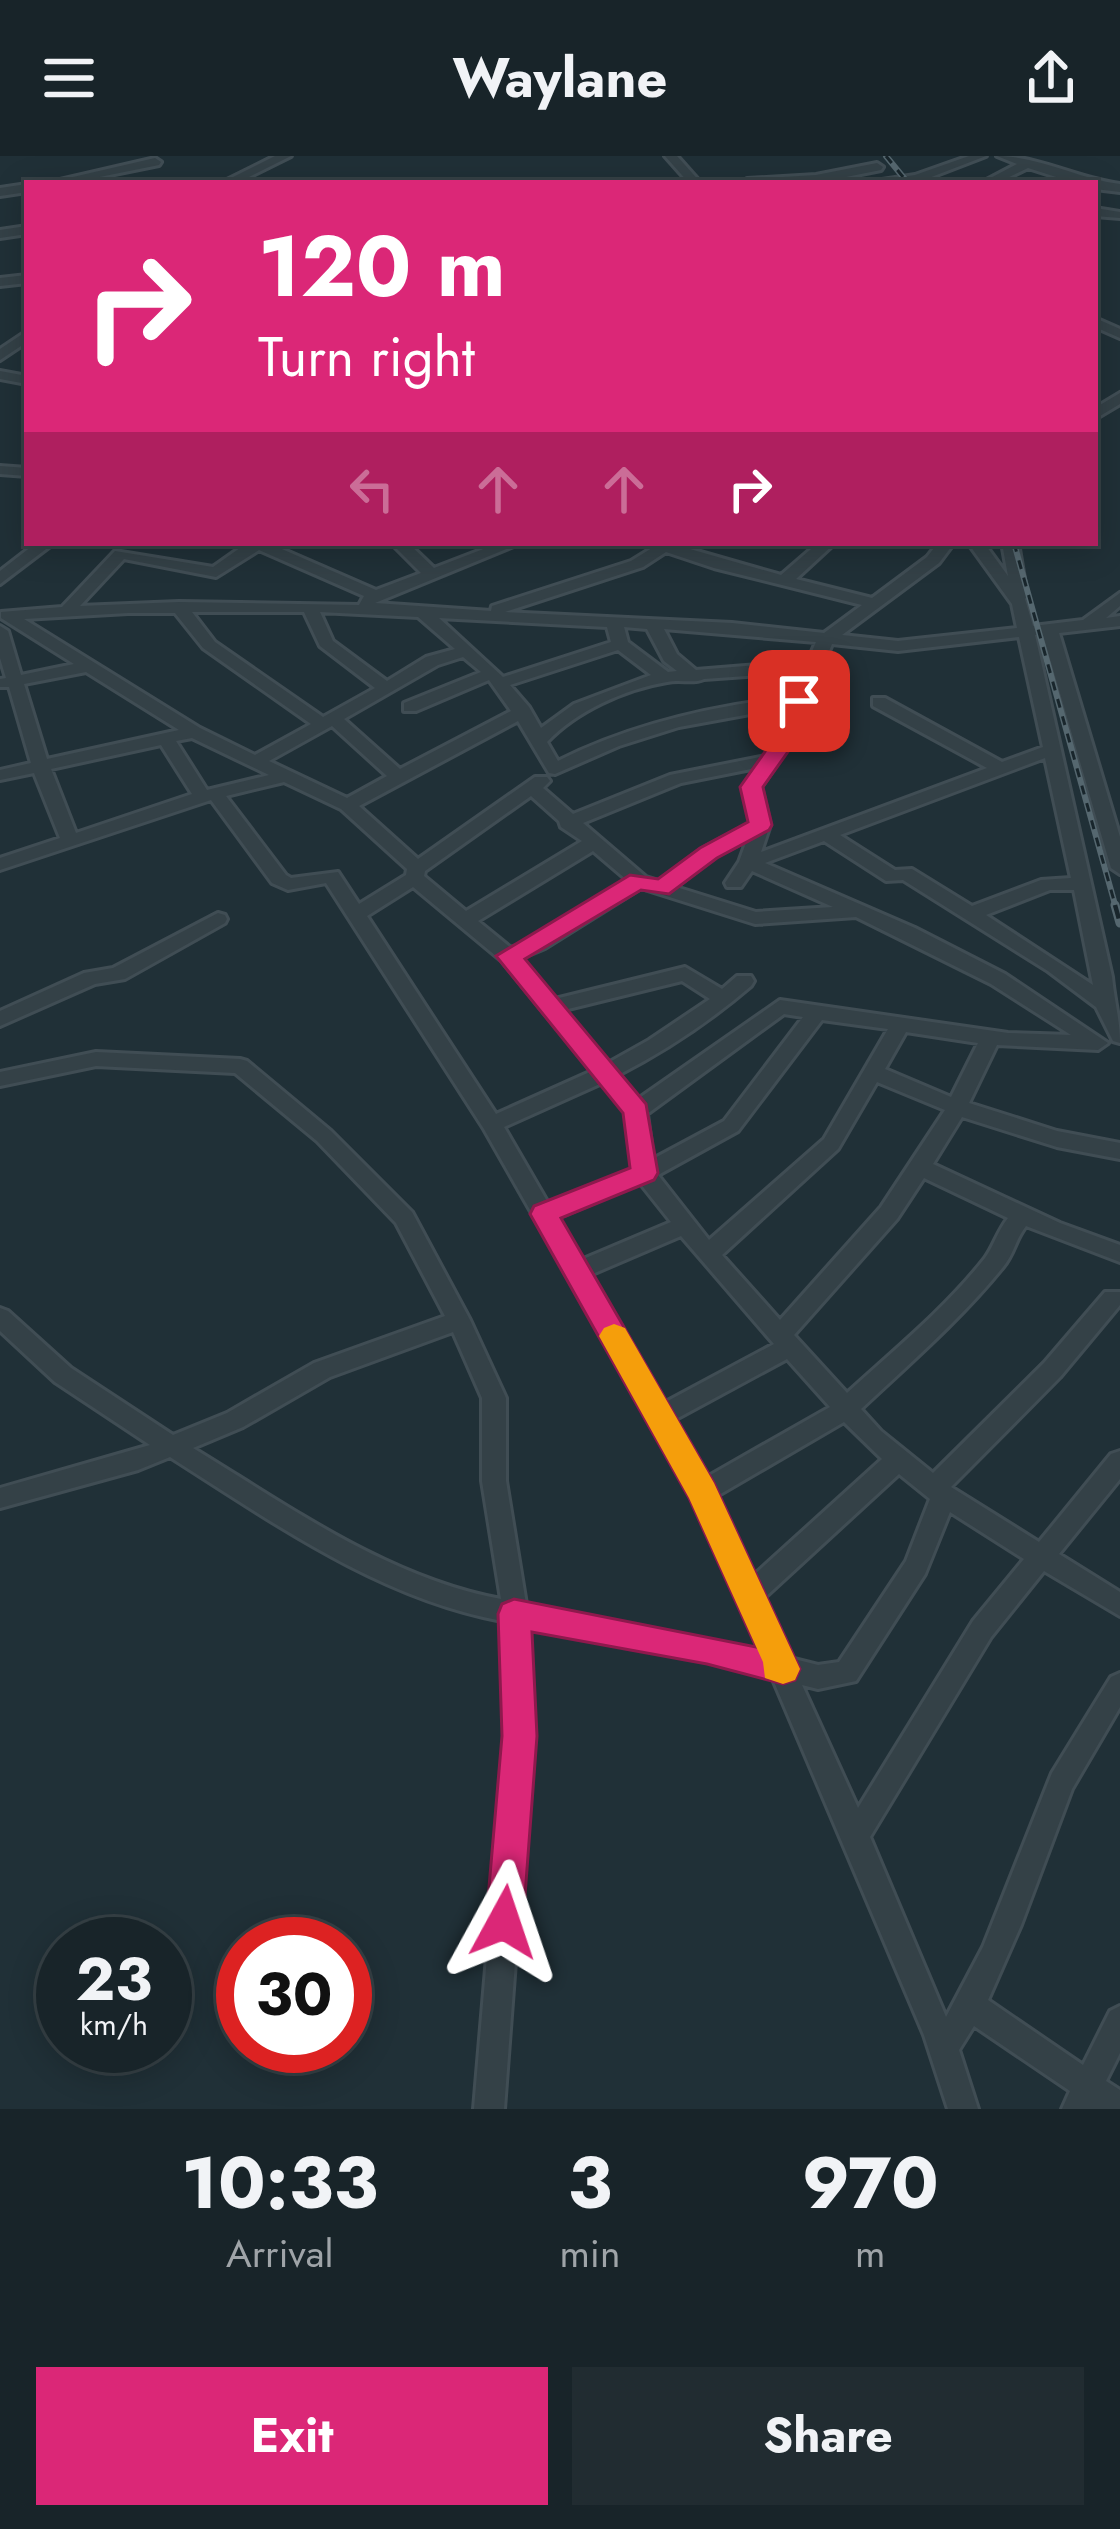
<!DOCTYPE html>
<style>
:root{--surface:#182429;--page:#212c31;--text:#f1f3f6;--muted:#9fa4a8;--line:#364146;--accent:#db2777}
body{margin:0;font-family:Jost,sans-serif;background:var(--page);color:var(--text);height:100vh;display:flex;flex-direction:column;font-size:45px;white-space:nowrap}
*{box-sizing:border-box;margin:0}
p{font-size:39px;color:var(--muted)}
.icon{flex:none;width:66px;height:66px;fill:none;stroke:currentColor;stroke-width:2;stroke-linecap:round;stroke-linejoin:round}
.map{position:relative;height:1953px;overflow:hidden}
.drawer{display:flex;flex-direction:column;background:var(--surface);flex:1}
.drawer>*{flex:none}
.top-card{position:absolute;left:24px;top:24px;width:1074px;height:366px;border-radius:0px;box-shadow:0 6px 30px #0003,0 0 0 3px var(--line);background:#db2777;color:#fff;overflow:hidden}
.speed{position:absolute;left:36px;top:1761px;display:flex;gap:24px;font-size:60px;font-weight:700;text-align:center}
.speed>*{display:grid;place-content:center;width:156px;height:156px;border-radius:50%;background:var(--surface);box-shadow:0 6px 30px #0003,0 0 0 3px var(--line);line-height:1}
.speed small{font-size:30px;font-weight:400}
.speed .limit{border:18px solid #d22;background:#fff;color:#111}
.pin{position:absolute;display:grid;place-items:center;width:102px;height:102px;color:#fff;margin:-51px;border-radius:24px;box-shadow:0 6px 18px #0006}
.me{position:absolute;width:132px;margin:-66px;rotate:5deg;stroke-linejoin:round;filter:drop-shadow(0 0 9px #0008)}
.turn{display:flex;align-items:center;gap:42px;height:252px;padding:0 36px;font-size:54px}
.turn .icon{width:156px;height:156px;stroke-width:2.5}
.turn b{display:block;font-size:84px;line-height:102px}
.lanes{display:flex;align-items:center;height:114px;padding:0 36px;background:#0003;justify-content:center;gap:60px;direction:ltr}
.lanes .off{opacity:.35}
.eta{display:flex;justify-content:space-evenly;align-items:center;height:204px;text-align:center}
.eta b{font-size:72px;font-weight:700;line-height:84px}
.action{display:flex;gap:24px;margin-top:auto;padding:24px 36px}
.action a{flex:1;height:138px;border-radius:0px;background:var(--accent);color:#fff;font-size:48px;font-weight:700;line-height:138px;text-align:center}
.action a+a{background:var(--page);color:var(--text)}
header{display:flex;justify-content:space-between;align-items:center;height:156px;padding:0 36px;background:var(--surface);font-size:54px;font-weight:700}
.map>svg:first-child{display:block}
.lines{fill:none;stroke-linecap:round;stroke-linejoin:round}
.minor-casing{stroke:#404d54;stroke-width:6}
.minor{fill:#344147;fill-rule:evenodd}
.rail-far1-casing{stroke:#55676f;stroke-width:6}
.rail-casing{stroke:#55676f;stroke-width:9}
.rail-far1{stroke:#19262c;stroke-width:3;stroke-dasharray:9;stroke-linecap:butt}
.rail{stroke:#19262c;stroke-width:4.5;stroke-dasharray:14;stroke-linecap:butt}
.route{fill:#db2777;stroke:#8e194d;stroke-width:3}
.slow{fill:#f59e0b}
</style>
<header><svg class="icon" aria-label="menu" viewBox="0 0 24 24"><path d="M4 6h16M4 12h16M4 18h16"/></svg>Waylane<svg class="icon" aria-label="share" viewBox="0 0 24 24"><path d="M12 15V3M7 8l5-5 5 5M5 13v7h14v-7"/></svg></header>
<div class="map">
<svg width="1120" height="1953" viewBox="0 0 1120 1953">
<rect width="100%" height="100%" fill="#203037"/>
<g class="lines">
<defs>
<path id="minor" d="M275,0H291L237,27H221Z
M665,0H677L701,27H689Z
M969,0H986L921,25L886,27L882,24L915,19Z
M997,0C1039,0 1079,23 1120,28V36L1095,33V27H1075L1028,12L997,27H981L1017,8Z
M155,2L161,6L159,9L70,27H47Z
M877,7L883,11L881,14L816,27H741L747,23L816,19Z
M27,28V36L0,40V32Z
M1095,52L1120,56V62L1095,60Z
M27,70V78L0,82V74Z
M27,119V127L0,130V122Z
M1095,162L1120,173V182L1095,171Z
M27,175V186L0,204V193Z
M0,215L27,220V228L0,223Z
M1120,237V248L1095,263V252Z
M0,310L27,312V320L0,318Z
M36,387H54L0,428V415Z
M247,387H268L376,434L421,417L391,387H408L434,412L499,387H521L375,447L491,455L492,450L631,405L652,392L645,387H678L676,389L781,419L818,387H835L796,423L872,442L927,401L938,387H954L939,407L842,479L898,485L1017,472L1012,448L968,387H984L1008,420L1002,387H1018L1027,440L1025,443L1033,470L1083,464L1120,437V450L1106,462L1120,460V470L1059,477L1120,681V718L1111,712L1043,479H1035L1112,821C1114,844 1120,863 1120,887L1113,885L1096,851L1048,815L903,724L886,725L824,685L765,707L915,772L1005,818L1108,887L1098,894L997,889L969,947L1057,975L1120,987V1003L1057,991L962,961L933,1008L1060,1067L1120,1089V1106L1026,1070C1015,1084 1014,1098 1003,1111C961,1163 910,1207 861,1253L881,1275L933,1317L1044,1207L1105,1136H1120V1149L1060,1221L951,1331L1039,1386L1111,1298L1120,1295V1323L1059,1398L1120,1436V1460L1044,1415L991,1481L870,1681L946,1861L983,1791L1052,1617L1111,1521L1120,1517V1551L1072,1633L1021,1769L988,1844L1083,1909L1110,1855L1120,1850V1897L1106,1925L1120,1934V1953H1062L1070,1935L974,1870L959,1894L978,1953H948L924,1879L772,1521L707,1504L527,1470L532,1579L504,1953H474L506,1579L502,1465C379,1442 274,1367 170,1301L138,1314L0,1352V1332L150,1289L55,1226L0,1175V1152L8,1155L71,1212L173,1279L227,1257L314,1207L445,1160L396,1067L317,985L235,917L96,910L0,930V916L96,896L240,903L247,905L331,975L412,1056L470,1164L506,1242V1325L526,1448L761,1495L693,1340L484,973L326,727L288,734L272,727L211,644L0,714V702L60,682L34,617L0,624V614L31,607L9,531H0V523L6,522L0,502V470L8,475L21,519L74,508L1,462V456L62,451L115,395L213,411ZM259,394L364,440L359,449L179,446L80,450L124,403L216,421ZM666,396L714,412L862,449L824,477L732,467L505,456L643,411ZM192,456H304L320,490L375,532L323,561L215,486ZM320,456L418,461L455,493L426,501L387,525L333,485ZM128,457H175L203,492L311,568L255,599L200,572L24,463ZM439,462L607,471L611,486L503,521ZM624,471L647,473L664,505L677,515L668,516L628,486ZM664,473L816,486L808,505L696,514L677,498ZM1019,481L1043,591L1002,606L885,542H873V550L987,612L761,696L770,669L761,631L789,590L832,488L898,495ZM618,494L651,519L574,548L541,572L529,551L510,529ZM463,501L481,516L404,547V555H416L489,524L511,555L400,613L344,563L438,509ZM86,516L179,574L47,603L24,528ZM803,516L793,541C711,550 632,568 558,605L547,586C576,555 625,533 667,526C681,523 693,528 704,523ZM788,551L765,600L670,619L573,658L543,632L550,625L547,621H535L418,703L359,650L518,565L549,617L555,618L619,590L679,571ZM332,570L387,620L347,642L269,605ZM192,582L269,619L207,634L176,585ZM161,589L192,638L76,677L51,613ZM1045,602L1071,722L1041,724L972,750L912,713L895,714L840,679ZM756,612L743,631L751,667L702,693L659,725L646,721L583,667L681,627ZM284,626L341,653L407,713L406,719L359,748L338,716L291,722L286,719L226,640ZM531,640L559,665L561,671L582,685L466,755L424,720L425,715ZM747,684L739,706L725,727L727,731H741L752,715L833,751L756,756L676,731L714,701ZM593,695L627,724L531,784L511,792L478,765ZM413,731L502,805L592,915L496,958L367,760ZM641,732L755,768L856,761L991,828L1071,879L1008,877L780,844L638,943L618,919C667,894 710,865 751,830L754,825L751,820H737L722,833L685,811L555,843L521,802L545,792ZM1050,734H1074L1093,829L986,759ZM682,825L710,843L649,884L608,907L564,854ZM784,858L803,861L724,965L653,1003L647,958ZM822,864L888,873L824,983L709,1084L658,1019L738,975ZM906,876L978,887L951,941L885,913ZM877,926L945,954L881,1051L780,1164L722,1099L838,993ZM602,927L626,957L633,1013L548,1047L504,971ZM924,1022L1008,1062C997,1076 994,1090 985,1102C945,1153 894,1194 847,1237L794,1179L897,1063ZM640,1027L671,1066L581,1104L557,1062ZM681,1080L774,1188L664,1247L590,1119ZM453,1176L482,1242V1325L501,1443C388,1422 290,1351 193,1292L243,1271L330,1221ZM787,1203L830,1251L707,1321L674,1264ZM844,1266L882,1303L753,1420L717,1340ZM899,1318L930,1343L906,1405L839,1506L818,1509L790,1502L763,1443ZM950,1356L1024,1403L973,1465L858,1652L802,1529L818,1533L856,1525L925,1418Z
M218,757L225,759L227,763L225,767L125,823L95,828L0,870V855L84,817L113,812Z"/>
</defs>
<!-- minor casing -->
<use href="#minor" class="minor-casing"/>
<!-- minor -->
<use href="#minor" class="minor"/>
<defs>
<path id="rail-far1" d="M886,0L908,27
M1014,387L1116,752"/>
<path id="rail" d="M1115,749L1120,767"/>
</defs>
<!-- rail-far1 casing -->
<use href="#rail-far1" class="rail-far1-casing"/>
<!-- rail casing -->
<use href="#rail" class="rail-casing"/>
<!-- rail-far1 -->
<use href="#rail-far1" class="rail-far1"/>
<!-- rail -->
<use href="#rail" class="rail"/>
</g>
<!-- route -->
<path class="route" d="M799,539L810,545L792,590L763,631L772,669L769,674L717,702L669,738L641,734L525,803L646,948L658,1017L654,1024L561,1062L714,1327L800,1513L795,1524L783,1528L707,1508L532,1476L537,1580L523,1766L517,1779L504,1784L491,1779L486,1766L502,1580L498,1458L502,1448L514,1443L756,1491L689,1342L530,1058L534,1050L630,1012L623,957L496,800L630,719L658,723L700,692L748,666L740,631L769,590L788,545Z"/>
<!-- slow -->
<path class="slow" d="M614,1168L625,1172L714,1327L800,1513L795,1524L783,1528L765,1522L763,1506L689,1342L599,1180L604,1172Z"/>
</svg>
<div class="speed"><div>23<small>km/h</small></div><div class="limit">30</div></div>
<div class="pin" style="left:799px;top:545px;background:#d93025"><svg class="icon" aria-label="arrive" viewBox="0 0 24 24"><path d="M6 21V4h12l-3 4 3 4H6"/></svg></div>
<svg class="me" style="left:504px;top:1766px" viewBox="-20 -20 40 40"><path d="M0-17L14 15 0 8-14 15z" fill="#db2777" stroke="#fff" stroke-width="4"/></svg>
<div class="top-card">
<div class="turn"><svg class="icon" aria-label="right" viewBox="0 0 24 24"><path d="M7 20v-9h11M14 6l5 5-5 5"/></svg><div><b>120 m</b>Turn right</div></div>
<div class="lanes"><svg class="icon off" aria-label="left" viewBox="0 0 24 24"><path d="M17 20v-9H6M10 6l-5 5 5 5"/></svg><svg class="icon off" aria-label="ahead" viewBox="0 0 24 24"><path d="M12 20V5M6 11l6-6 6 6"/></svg><svg class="icon off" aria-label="ahead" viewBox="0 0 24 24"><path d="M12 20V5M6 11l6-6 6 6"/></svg><svg class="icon" aria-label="right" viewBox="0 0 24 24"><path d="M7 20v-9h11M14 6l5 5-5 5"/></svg></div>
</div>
</div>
<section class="drawer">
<div class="eta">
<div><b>10:33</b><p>Arrival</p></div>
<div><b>3</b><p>min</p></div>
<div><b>970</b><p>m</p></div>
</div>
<div class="action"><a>Exit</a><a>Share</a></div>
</section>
